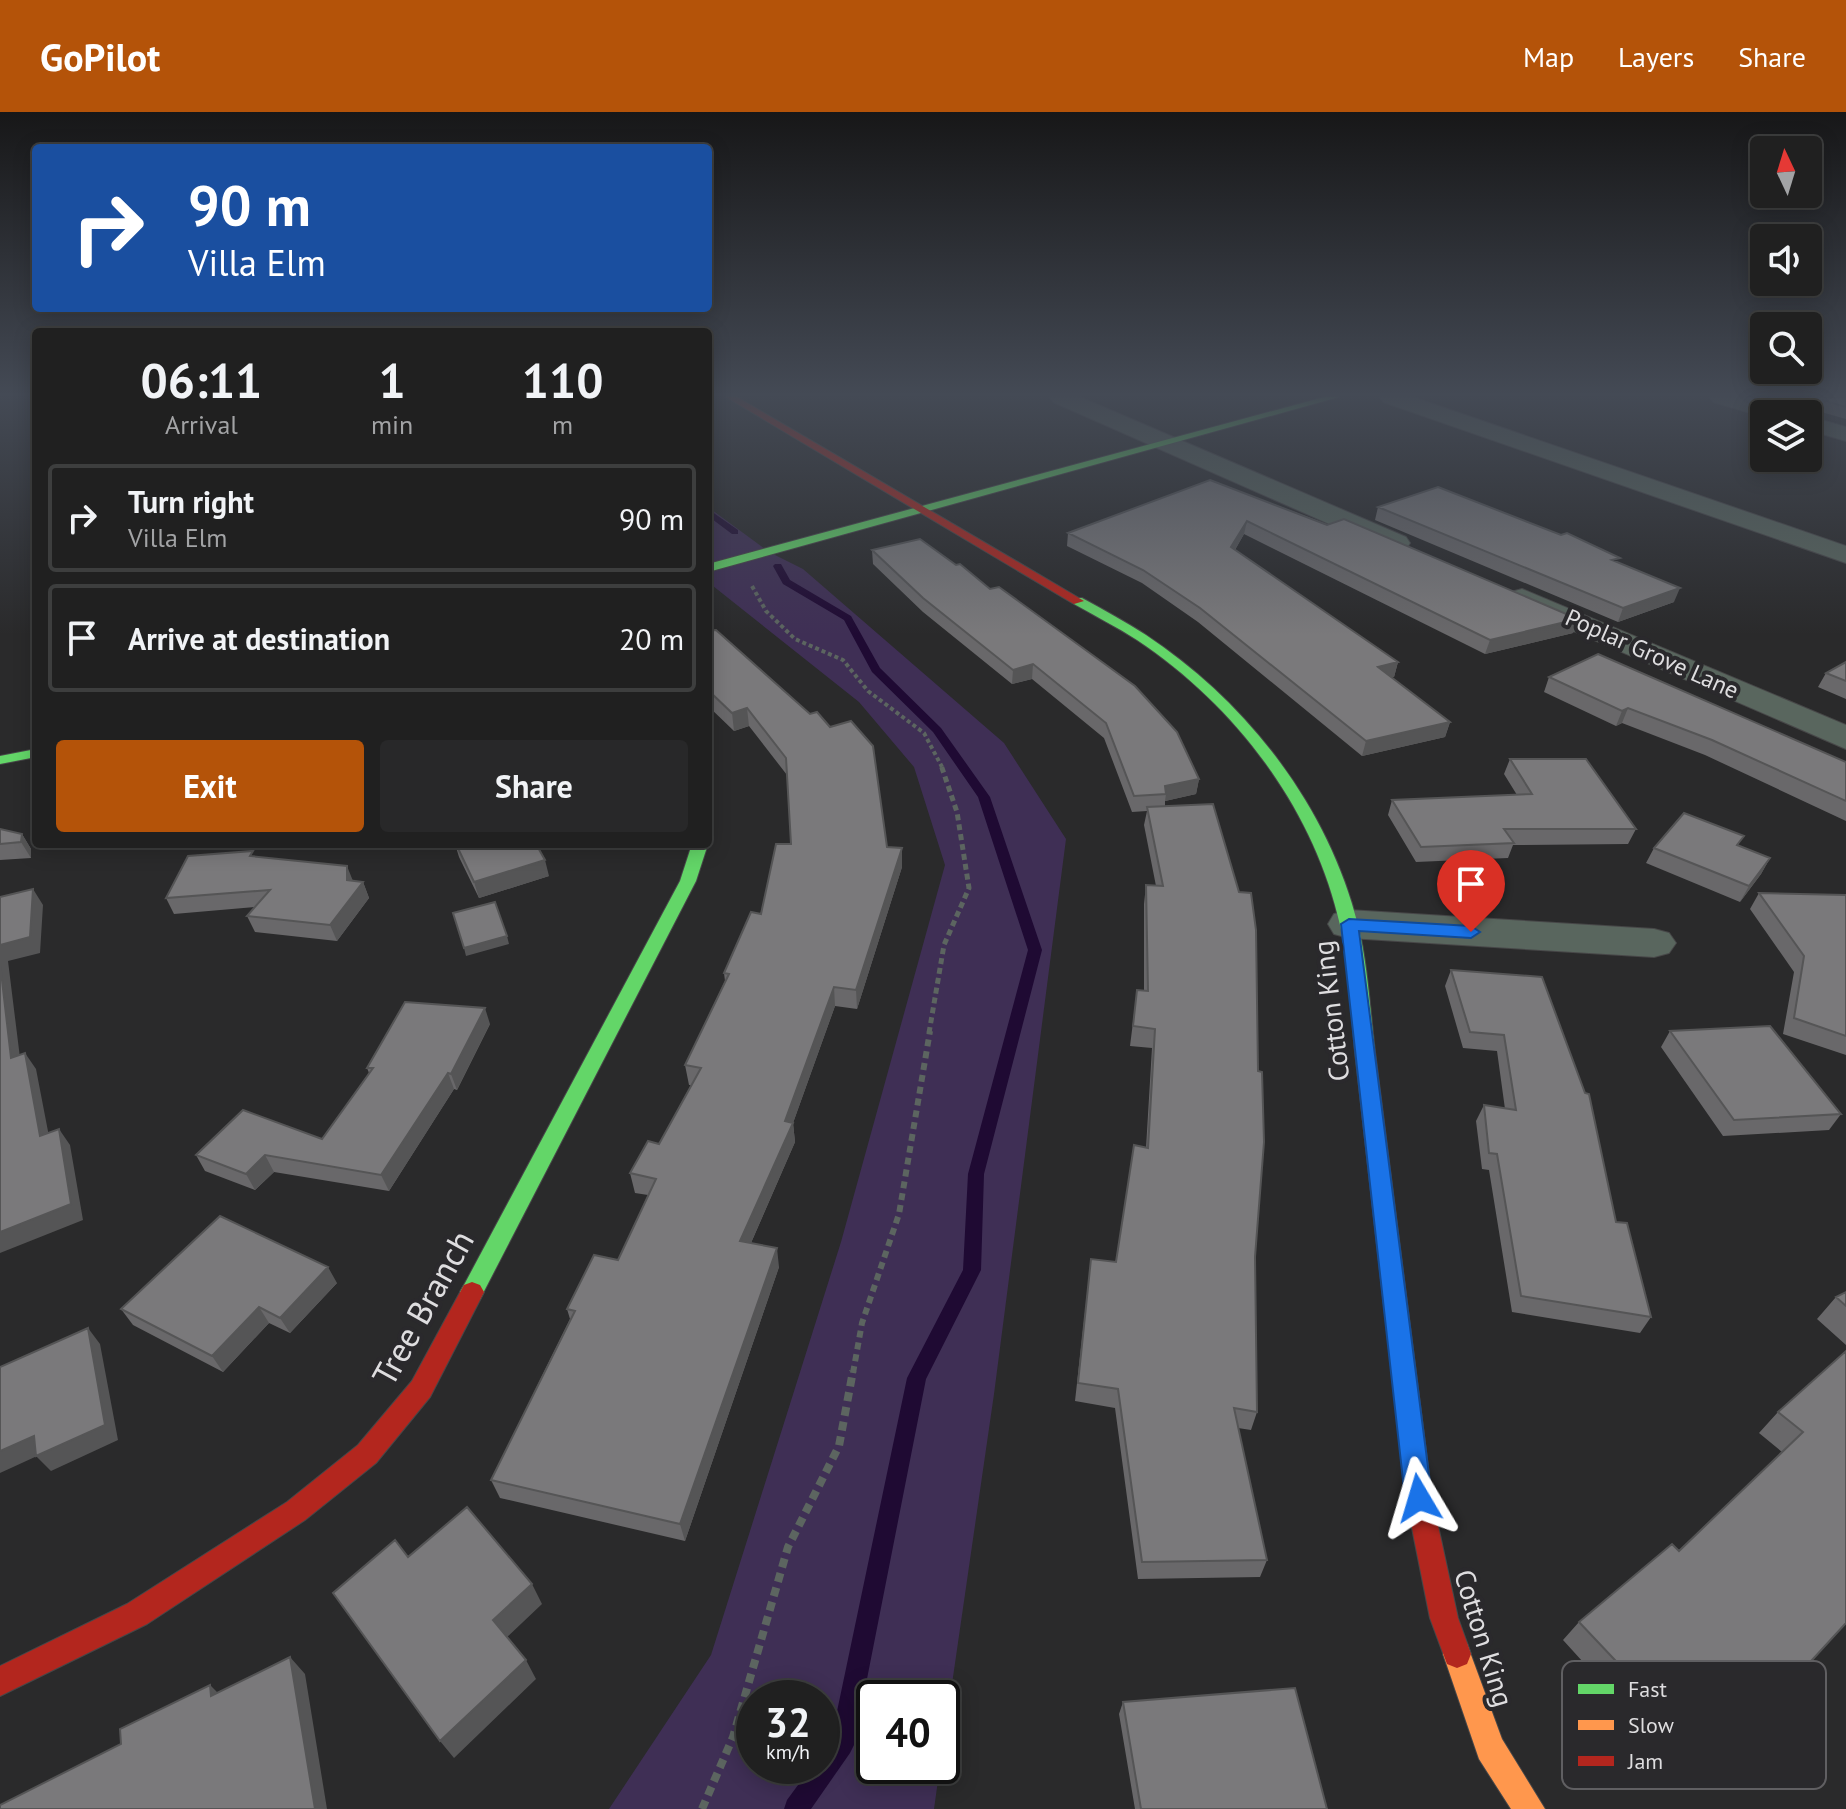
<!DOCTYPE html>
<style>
:root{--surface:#202020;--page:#282829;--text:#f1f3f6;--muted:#a2a3a5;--line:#3d3e3e;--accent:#b45309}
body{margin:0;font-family:"PT Sans",sans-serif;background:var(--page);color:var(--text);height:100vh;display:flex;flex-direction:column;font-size:30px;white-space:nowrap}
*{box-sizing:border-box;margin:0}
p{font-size:26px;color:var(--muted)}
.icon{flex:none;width:44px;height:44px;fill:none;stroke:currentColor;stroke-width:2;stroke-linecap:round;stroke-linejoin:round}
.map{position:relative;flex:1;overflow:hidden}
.side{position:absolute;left:32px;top:216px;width:680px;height:520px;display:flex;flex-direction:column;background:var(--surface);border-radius:8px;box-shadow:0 4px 20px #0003,0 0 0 2px var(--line)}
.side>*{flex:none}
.top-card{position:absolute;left:32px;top:32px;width:680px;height:168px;border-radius:8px;box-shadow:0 4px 20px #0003,0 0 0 2px var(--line);background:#1a4fa0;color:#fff;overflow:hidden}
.needle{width:52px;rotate:356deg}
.controls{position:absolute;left:1750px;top:24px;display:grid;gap:16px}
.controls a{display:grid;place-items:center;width:72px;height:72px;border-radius:8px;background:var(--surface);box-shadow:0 4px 20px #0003,0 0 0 2px var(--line);font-size:40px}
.speed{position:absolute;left:736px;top:1568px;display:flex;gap:16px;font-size:40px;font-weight:700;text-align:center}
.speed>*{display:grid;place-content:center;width:104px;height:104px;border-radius:50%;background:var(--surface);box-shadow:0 4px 20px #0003,0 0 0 2px var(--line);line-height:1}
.speed small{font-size:20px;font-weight:400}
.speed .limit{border:4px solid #111;border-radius:12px;background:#fff;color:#111}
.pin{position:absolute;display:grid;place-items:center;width:68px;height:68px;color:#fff;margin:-82px -34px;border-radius:50% 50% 50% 0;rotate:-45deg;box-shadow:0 0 8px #0007}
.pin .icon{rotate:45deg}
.me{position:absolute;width:88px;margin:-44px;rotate:353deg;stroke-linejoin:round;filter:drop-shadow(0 0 6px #0008)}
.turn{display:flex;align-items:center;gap:28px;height:168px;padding:0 24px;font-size:36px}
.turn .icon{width:104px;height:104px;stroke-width:2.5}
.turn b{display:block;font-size:56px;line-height:68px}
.eta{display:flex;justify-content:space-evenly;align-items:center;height:136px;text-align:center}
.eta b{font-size:48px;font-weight:700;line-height:56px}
.primary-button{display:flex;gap:16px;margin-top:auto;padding:16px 24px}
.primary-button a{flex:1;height:92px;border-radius:8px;background:var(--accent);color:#fff;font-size:32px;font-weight:700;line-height:92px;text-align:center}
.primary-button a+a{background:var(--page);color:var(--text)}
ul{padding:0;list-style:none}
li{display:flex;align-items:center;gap:24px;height:108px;margin:0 16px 12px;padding:0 8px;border:4px solid var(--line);border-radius:8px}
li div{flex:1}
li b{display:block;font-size:30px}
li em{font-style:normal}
header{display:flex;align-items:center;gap:48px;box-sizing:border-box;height:112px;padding:0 40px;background:var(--accent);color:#fff}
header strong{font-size:38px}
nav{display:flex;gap:44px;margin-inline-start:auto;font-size:28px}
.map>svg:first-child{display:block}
.green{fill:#3f2f55;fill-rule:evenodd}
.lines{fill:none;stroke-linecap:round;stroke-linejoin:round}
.stream{fill:#1f0a33;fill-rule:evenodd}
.street-casing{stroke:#474748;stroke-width:2}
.fast-casing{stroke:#474748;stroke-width:2}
.slow-casing{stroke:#474748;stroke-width:2}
.jam-casing{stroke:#474748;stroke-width:2}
.path-far3{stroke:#5c6560;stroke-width:4;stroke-dasharray:4 3;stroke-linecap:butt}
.path-far2{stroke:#5c6560;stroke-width:5;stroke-dasharray:6 4;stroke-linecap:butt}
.path-far1{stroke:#5c6560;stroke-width:6;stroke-dasharray:7 5;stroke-linecap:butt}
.path{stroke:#5c6560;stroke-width:8;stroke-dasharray:9 6;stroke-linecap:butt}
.street{fill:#59665e;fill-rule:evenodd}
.fast{fill:#63d668;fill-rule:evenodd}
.slow{fill:#ff974d;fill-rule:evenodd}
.jam{fill:#b3261e;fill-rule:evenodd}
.wall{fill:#69686a}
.shaded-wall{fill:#555556}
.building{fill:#7a797b;stroke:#555556;stroke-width:2}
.route{fill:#1a73e8;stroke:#114b97;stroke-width:2}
.labels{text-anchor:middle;stroke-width:8;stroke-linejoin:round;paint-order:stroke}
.far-street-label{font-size:24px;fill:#dedddf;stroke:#2a292c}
.street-label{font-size:28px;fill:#dedddf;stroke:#2a292c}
.near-street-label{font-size:34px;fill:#dedddf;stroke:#2a292c}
.key{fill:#2a292c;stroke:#605f62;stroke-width:2}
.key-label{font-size:22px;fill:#dedddf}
</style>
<header>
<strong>GoPilot</strong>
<nav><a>Map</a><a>Layers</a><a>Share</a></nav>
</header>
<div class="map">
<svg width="1846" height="1697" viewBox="0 0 1846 1697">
<rect width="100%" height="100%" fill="#2a2a2b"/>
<!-- green -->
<path class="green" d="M708,395L769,440L803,457L1004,631L1066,727L994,1282L942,1641V1586H874V1654H940L934,1697H609L711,1543L841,1130L945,753L914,655L859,590L708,470ZM754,1586H822V1654H754Z"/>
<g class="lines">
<!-- stream -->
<path class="stream" d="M708,397L738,418V422H732L708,404Z
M775,452H781L790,468L851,504L880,556L941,616L990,685L1042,838L984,1062L981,1158L926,1267L854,1633L850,1641L811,1697H784L787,1688L812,1654H822V1641L831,1628L907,1266L963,1158L968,1062L1028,838L978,685L933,620L872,560L844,508L783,472L773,454Z"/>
<defs>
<path id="street" d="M1050,285H1080L1406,425L1410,431L1406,437H1386L1053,290Z
M1380,285H1413L1846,434V451L1383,290Z
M1710,285H1745L1787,297L1790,302L1764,305L1713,290Z
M1808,304L1846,315V329L1808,318Z
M1522,477L1846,613V637L1511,492L1507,486L1511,480Z
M1349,798L1654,817L1669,821L1676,831L1669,841L1654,845L1349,826L1334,822L1328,812L1334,802Z"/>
<path id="fast" d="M1324,285H1339L708,460V452Z
M1074,486H1082C1104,498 1126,510 1146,523C1247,590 1328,694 1358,813C1368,854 1370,898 1375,940L1372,945H1358L1355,940C1351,898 1350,855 1340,813C1314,697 1236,594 1137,528C1117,515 1095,504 1074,492Z
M36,637V645L0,652V644Z
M692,732H708L696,769L480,1187L472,1190L464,1187L460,1180L464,1173L680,769Z"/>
<path id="slow" d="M1457,1528L1467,1532L1502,1627L1545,1697H1511L1479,1647L1443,1542L1447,1532Z"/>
<path id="jam" d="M726,285H737L1084,489L1074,492Z
M1365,933L1372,935L1375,940L1432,1386L1458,1506L1471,1542L1467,1552L1457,1556L1447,1552L1430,1506L1406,1386L1355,940L1358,935Z
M472,1170L480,1173L484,1180L430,1285L376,1351L305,1408L147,1512L0,1584V1554L127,1492L287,1390L358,1333L412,1269L464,1173Z"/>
</defs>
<!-- street casing -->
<use href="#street" class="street-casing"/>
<!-- fast casing -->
<use href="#fast" class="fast-casing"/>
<!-- slow casing -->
<use href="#slow" class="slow-casing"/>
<!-- jam casing -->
<use href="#jam" class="jam-casing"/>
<!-- path-far3 -->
<path class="path-far3" d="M752,474L766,499L795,527L843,548L868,579L924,621L942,655"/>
<!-- path-far2 -->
<path class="path-far2" d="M929,921L944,833L969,776L957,700L941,653"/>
<!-- path-far1 -->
<path class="path-far1" d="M853,1261L862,1211L899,1102L930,919"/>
<!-- path -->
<path class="path" d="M702,1697L733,1625L788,1435L839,1334L853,1259"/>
<!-- street -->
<use href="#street" class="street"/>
<!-- fast -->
<use href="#fast" class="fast"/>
<!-- slow -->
<use href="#slow" class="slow"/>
<!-- jam -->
<use href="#jam" class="jam"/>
</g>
<!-- wall -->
<path class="wall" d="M1768,285H1846V307Z
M1210,368L1578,507L1573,521L1485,542L1244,422L1235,438L1398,550L1394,565H1391L1450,610L1445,625L1362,644L1198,510L1142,471L1067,434L1068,421Z
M1378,395L1618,450L1674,490L1618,510L1375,408Z
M872,438L1199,667L1196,682L1165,689V694L1255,1145L1257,1300L1251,1318L1238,1316L1267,1448L1260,1465L1138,1467L1115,1296L1075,1289L1091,1147L1116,1150L1146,1036L1152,936L1130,934L1137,878L1144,879V792L1146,773L1156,774L1144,713L1147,699L1132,700L1104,626L1032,567L1012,572L923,500L873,452Z
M708,519L902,755L857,897L835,894L793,1011L795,1030L751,1131L779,1155L685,1429L500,1386L491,1368L570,1207L567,1197L618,1148L648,1083L635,1081L630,1061L659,1032L691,973H689L685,953L725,869L724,861L761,802L791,732L787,663L749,614L734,619L708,594Z
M1846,550V587L1818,575L1826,561Z
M1549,565L1846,650V709L1705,643L1622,611L1616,614L1544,580Z
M1510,647L1636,717L1628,732L1513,733L1508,746L1416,750L1388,703L1392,688L1517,683L1504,662Z
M0,717L22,722L31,737V746L0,748Z
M455,732L549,764L479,786L459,745Z
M1739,734L1770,746L1761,762L1740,790L1646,751L1654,736Z
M255,744L353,769L363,770L369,786L337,829L255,820L247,804L255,795L174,802L166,786Z
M1759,781L1846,783V943L1783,922L1794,860L1750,797Z
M1451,858L1542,865L1616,1110L1651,1205L1640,1221L1512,1200L1489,1058L1482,1057L1476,1009L1484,993L1505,997L1497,939L1463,936L1445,874Z
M490,912L457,978L454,977L389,1079L274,1060L255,1078L205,1059L196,1043L322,1027L369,961L367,956Z
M1670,919L1841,1002L1829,1018L1723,1024L1661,935Z
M337,1171L290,1221L269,1211L223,1260L133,1213L121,1197Z
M1846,1180V1233L1817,1207L1836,1185Z
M1846,1239L1716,1655L1694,1672L1563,1528L1579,1510L1679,1439L1782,1340L1759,1321L1778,1300Z
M1123,1590L1327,1697H1135L1119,1602Z"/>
<!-- shaded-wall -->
<path class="shaded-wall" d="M1247,409L1244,422L1229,448L1231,435Z
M1680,476L1674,490L1618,510L1623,496Z
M1578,507L1573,521L1485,542L1490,528Z
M1398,550L1394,565L1374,569L1378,555Z
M1033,552L1032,567L1012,572L1013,558Z
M747,596L749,614L734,619L732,601Z
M1628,596L1622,611L1616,614L1622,599Z
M1450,610L1445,625L1362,644L1366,629Z
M1199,667L1196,682L1165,689L1166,682L1165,674Z
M22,722L31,737V746L21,730Z
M902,736V755L857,897L856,878Z
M1770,746L1761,762L1740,790L1749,774Z
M545,748L549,764L479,786L474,770Z
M347,754L353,769L363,770L369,786L337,829L330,813L347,768Z
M33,777L43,793L40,841L8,849L22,962L11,946L0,851V833Z
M507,824L509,832L466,844L464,836Z
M834,875L835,894L793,1011L795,1030L743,1149L740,1129Z
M485,896L490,912L457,978L451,962Z
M25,941L36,957L52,1040L40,1024Z
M448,961L454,977L389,1079L381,1063Z
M59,1017L70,1033L83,1108L0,1141V1120Z
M265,1043L274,1060L255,1078L246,1062Z
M777,1136L779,1155L685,1429L680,1412Z
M328,1155L337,1171L290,1221L280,1206Z
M259,1195L269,1211L223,1260L212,1244Z
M88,1216L100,1232L118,1328L51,1359L36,1344Z
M34,1324L48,1339L0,1361V1339Z
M532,1472L542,1492L505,1527L493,1508Z
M290,1545L305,1562L327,1697H315Z
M526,1548L536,1567L454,1646L440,1629Z
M210,1573L226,1589L211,1584Z"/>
<!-- building -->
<path class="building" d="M1812,285H1846V295Z
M1210,368L1327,413L1344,407L1578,507L1490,528L1247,409L1231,435L1398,550L1378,555L1450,610L1366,629L1200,496L1143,458L1068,421Z
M1438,375L1561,423L1567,421L1620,446L1612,448L1680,476L1623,496L1378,395Z
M920,427L956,453L960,452L990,477L999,475L1135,574L1177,620L1199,667L1165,674L1166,682L1134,684L1106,611L1033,552L1013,558L923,486L872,438Z
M716,518L810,602L817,600L830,615L851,609L873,634L887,735L902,736L856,878L834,875L785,1009L793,1011L740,1129L777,1136L680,1412L491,1368L575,1199L567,1197L594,1143L618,1148L656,1067L630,1061L648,1029L659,1032L701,956L685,953L729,862L724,861L751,800L761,802L776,732H791L786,646L747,596L732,601L708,578V519Z
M1598,542L1846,650V689L1712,628L1628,596L1622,599L1549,565Z
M1846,550V569L1826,561Z
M1510,647H1586L1636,717H1504L1514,731L1421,735L1392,688L1532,682Z
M1213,692L1239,780L1251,781L1256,818L1258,959L1262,960L1264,1030L1255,1145L1257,1300L1234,1296L1267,1448L1142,1450L1118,1277L1078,1271L1091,1147L1116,1150L1134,1033L1148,1036L1155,917L1133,914L1137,878L1148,879L1146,773L1163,774L1147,695Z
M1684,701L1744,724L1737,733L1770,746L1749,774L1654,736Z
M0,717L22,722L21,730L0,732Z
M456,732H536L545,748L474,770Z
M253,739L250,744L347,754V768L363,770L330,813L247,804L270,778L166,786L188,744Z
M33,777L30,825L0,833V785Z
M1759,781L1846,783V924L1794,906L1804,844Z
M495,790L507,824L464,836L453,801Z
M0,851L11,946L25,941L40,1024L59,1017L71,1092L0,1120Z
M1451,858L1542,865L1585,981L1589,982L1616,1110L1627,1111L1651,1205L1521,1184L1497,1042L1489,1041L1484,993L1516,998L1504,923L1470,920Z
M405,890L485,896L451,962L448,961L381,1063L265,1043L246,1062L196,1043L243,998L322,1027L373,956H367Z
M1770,914L1841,1002L1734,1008L1670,919Z
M220,1104L328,1155L280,1206L259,1195L212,1244L121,1197Z
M1846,1180V1194L1836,1185Z
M88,1216L105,1313L36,1344L34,1324L0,1339V1255Z
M1846,1239V1511L1802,1559L1809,1565L1716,1655L1579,1510L1672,1432L1679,1439L1803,1320L1778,1300Z
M467,1395L532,1472L493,1508L526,1548L440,1629L333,1481L395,1428L408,1445Z
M290,1545L315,1697H0V1693L121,1632L120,1617L210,1573L211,1584Z
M1295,1576L1327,1697H1141L1123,1590Z"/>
<!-- sky -->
<linearGradient id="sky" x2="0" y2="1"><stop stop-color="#171718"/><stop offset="0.54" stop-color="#444a55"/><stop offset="1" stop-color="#444a55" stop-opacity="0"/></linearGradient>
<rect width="1846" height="523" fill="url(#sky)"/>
<!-- route -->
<path class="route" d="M1349,807L1471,814L1480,820L1471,826L1359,819L1432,1386L1428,1396L1419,1399L1409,1396L1405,1386L1341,812Z"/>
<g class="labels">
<!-- far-street labels -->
<g class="far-street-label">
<text transform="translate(1652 542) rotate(24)" y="8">Poplar Grove Lane</text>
</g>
<!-- street labels -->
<g class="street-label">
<text transform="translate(1331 899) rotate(-97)" y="10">Cotton King</text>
<text transform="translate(1484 1526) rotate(73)" y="10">Cotton King</text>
</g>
<!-- near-street labels -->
<g class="near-street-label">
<text transform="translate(423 1196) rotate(-61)" y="12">Tree Branch</text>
</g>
</g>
<!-- legend -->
<rect x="1562" y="1549" width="264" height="128" rx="12" class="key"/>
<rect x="1578" y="1572" width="36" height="10" fill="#63d668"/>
<rect x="1578" y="1608" width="36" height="10" fill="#ff974d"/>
<rect x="1578" y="1644" width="36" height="10" fill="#b3261e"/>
<g class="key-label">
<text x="1628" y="1585">Fast</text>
<text x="1628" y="1621">Slow</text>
<text x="1628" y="1657">Jam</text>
</g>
</svg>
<div class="controls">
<a><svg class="needle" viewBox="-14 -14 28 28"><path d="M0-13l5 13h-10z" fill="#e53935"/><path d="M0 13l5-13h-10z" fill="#a2a3a5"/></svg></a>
<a><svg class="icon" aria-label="sound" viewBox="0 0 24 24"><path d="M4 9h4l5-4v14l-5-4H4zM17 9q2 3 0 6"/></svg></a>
<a><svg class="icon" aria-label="search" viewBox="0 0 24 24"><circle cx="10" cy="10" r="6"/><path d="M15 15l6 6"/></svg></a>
<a><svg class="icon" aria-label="layers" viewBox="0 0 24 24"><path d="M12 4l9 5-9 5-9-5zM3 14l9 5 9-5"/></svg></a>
</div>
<div class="speed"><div>32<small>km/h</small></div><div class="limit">40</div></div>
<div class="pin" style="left:1471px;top:820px;background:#d93025"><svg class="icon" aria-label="arrive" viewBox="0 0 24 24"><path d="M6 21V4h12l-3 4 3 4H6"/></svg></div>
<svg class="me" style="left:1419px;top:1386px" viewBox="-20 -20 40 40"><path d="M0-17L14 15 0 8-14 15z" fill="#1a73e8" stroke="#fff" stroke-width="4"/></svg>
<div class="top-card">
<div class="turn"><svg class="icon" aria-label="right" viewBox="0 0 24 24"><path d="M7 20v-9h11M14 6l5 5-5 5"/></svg><div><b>90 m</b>Villa Elm</div></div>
</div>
<section class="side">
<div class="eta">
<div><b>06:11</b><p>Arrival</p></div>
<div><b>1</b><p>min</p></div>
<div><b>110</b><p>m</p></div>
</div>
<ul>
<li><svg class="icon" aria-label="right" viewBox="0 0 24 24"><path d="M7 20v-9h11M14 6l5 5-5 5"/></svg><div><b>Turn right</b><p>Villa Elm</p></div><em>90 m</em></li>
<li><svg class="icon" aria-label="arrive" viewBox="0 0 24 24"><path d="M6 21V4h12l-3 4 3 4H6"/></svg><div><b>Arrive at destination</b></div><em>20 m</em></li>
</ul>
<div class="primary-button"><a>Exit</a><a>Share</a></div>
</section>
</div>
